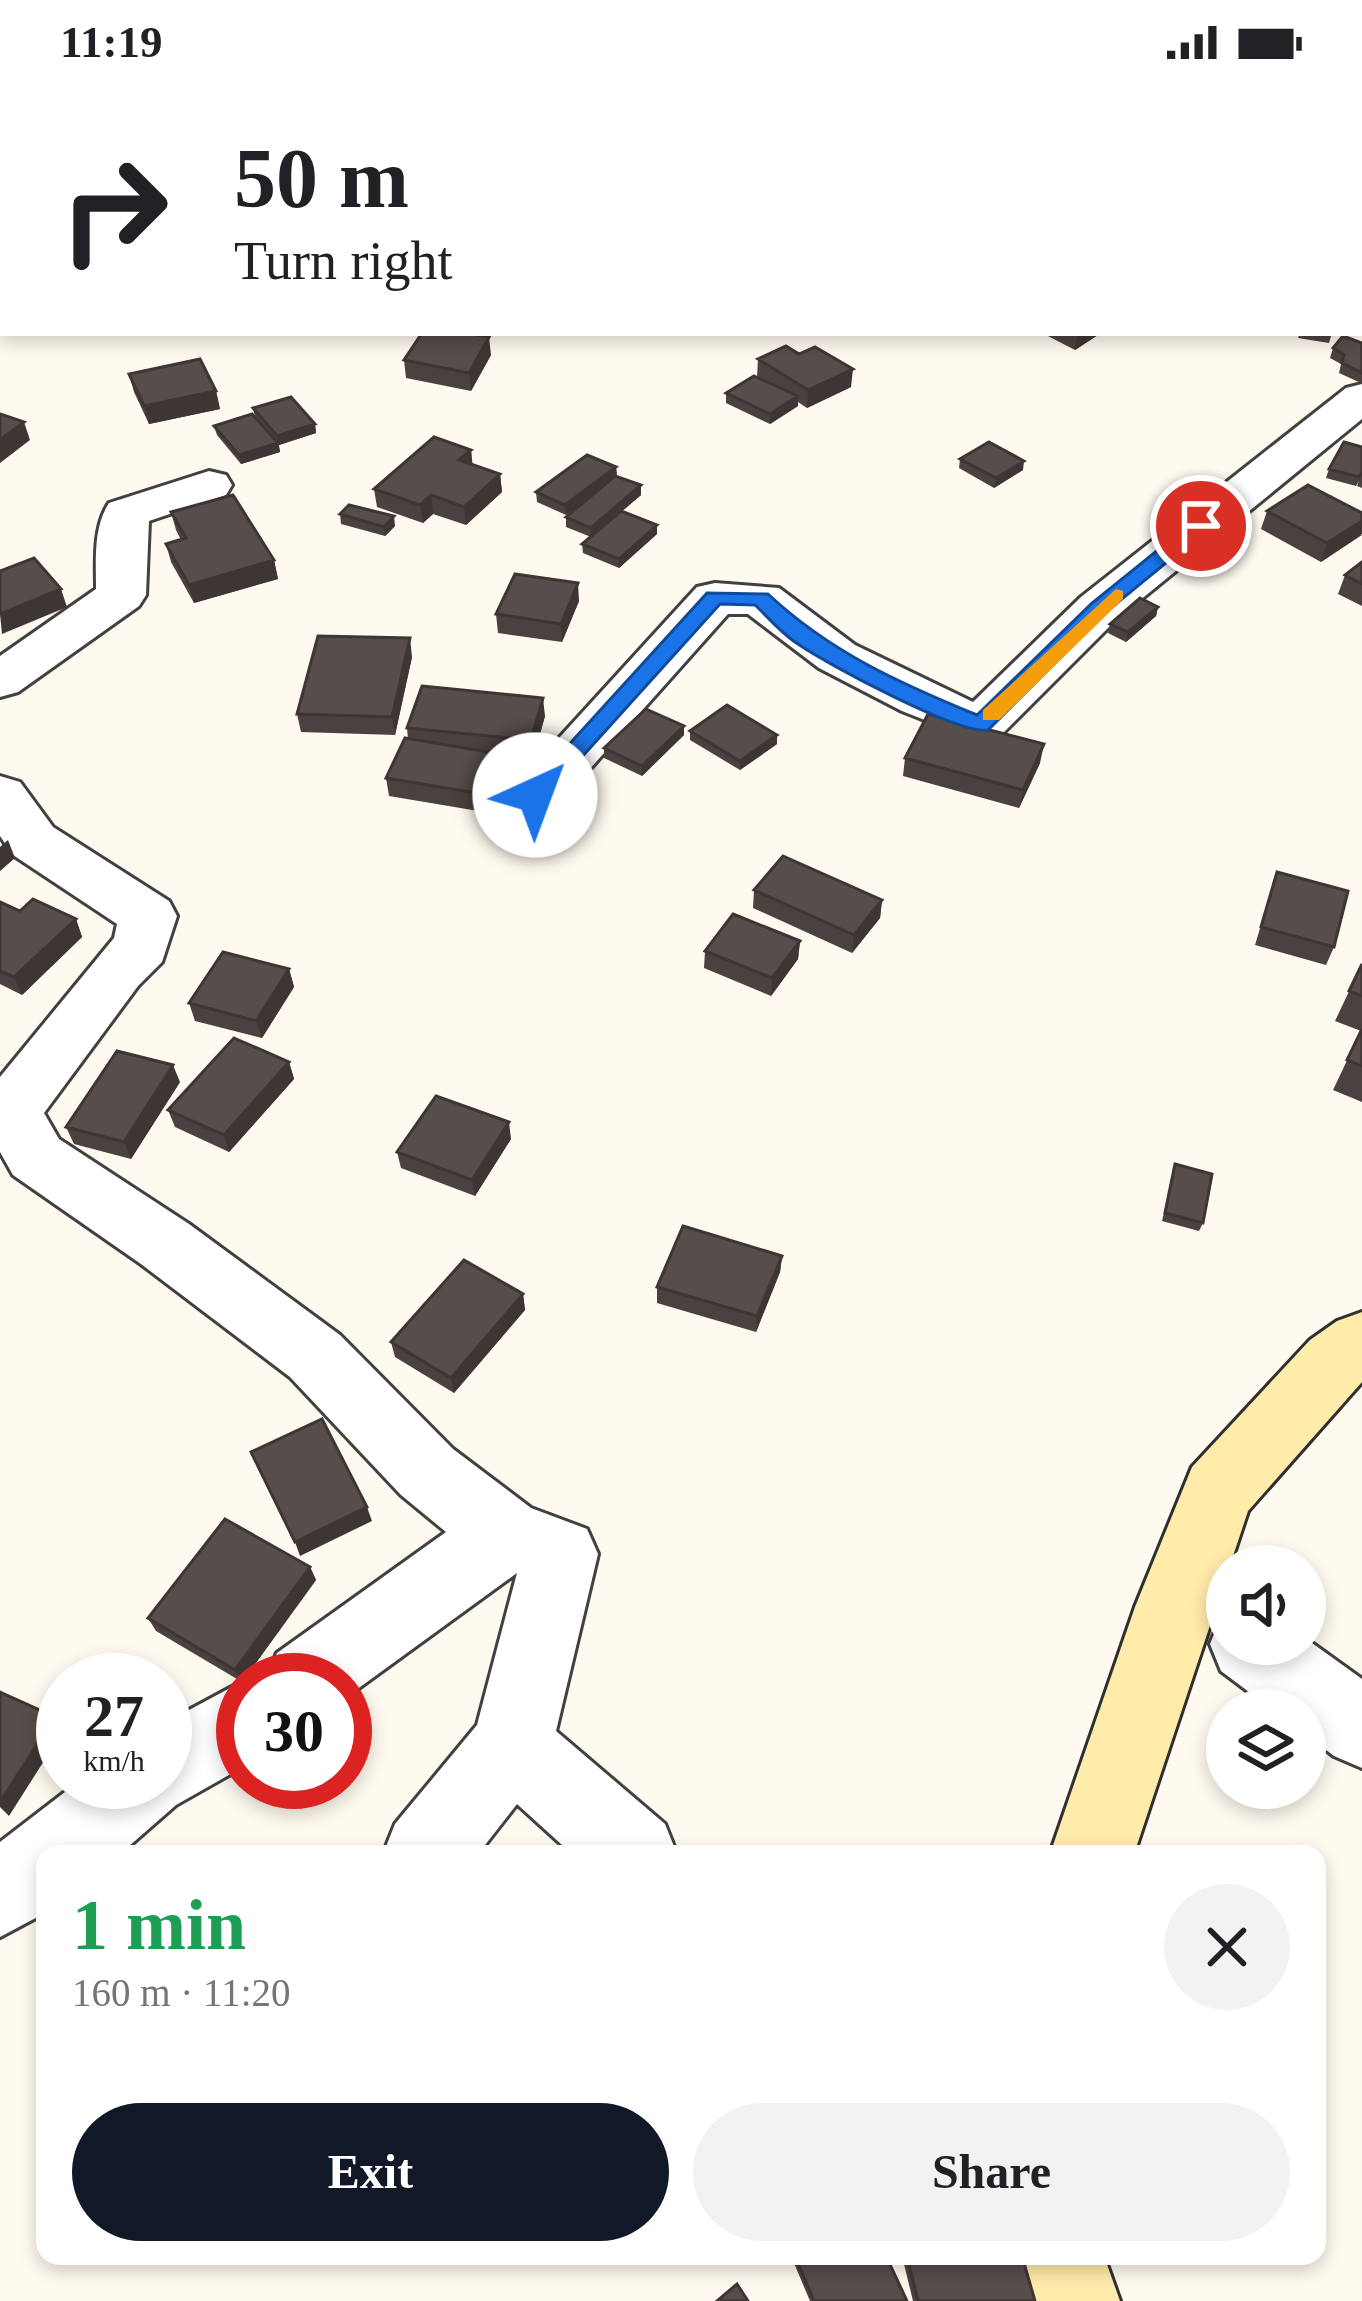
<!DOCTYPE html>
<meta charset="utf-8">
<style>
:root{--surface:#fff;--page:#f2f2f2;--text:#202124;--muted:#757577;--accent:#111827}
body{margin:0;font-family:"Times New Roman",serif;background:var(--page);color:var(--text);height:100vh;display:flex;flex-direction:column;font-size:45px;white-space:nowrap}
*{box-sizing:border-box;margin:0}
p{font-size:39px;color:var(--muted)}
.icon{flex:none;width:66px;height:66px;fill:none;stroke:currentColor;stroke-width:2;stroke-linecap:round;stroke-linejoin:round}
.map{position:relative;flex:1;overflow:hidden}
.side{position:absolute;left:36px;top:1761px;width:1290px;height:420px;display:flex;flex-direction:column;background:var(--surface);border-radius:24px;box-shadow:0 6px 18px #0003}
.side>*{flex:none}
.hud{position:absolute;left:0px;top:0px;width:1362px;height:252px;box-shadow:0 6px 18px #0003;background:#fff;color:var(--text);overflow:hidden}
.fabs{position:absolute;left:1206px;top:1461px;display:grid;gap:24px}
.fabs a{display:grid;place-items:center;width:120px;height:120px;border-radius:50%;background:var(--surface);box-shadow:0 6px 18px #0003;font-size:60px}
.speed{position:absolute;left:36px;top:1569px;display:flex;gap:24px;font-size:60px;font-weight:700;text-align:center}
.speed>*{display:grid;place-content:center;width:156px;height:156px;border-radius:50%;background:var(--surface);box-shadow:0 6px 18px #0003;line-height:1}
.speed small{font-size:30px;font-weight:400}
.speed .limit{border:18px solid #d22;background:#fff;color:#111}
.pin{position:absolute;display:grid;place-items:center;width:102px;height:102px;color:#fff;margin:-51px;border:6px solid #fff;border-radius:50%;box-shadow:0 3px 12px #0007}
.me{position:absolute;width:132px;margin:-66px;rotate:43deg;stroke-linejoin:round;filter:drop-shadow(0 0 9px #0008)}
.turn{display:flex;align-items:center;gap:42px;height:252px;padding:0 36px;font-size:54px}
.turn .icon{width:156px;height:156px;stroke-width:2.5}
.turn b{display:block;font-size:84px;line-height:102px}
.round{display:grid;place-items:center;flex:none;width:126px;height:126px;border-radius:63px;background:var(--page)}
.summary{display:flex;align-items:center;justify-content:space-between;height:204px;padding:0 36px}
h1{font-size:72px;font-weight:700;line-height:90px;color:#1e9e55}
.button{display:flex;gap:24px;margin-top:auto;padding:24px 36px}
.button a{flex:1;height:138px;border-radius:72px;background:var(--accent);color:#fff;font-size:48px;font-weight:700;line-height:138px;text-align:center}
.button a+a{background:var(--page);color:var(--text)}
.status{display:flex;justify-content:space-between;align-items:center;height:84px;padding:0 60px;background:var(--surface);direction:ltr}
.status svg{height:33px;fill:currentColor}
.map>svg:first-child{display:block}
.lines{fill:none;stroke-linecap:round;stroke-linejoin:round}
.stream{fill:#37a7d1;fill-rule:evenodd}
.lane-casing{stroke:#414141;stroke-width:6}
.street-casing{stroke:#414141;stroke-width:6}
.secondary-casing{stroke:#303030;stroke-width:6}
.lane{fill:#fff;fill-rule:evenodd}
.street{fill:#fff;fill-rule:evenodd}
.secondary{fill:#ffebaa;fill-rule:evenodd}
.wall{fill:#4b4240}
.shaded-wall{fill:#3d3634}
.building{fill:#574d4a;stroke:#3d3634;stroke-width:3}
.route{fill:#1a73e8;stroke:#114b97;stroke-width:3}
.slow{fill:#f59e0b}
</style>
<div class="status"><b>11:19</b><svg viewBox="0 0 49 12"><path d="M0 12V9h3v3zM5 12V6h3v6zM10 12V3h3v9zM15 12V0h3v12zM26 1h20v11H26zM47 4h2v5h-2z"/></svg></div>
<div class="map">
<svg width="1362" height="2217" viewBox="0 0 1362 2217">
<rect width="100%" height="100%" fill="#fffaef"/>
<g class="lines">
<!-- stream -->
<path class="stream" d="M232,0H246L250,3H236Z
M3,18V24L0,25V19Z
M0,151H3V159H0Z"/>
<defs>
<path id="lane" d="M1080,0H1103L1078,3Z"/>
<path id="street" d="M33,0H72L74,3H35Z
M110,0H154L108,3Z
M263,0H303L305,3H265Z
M3,30V52L0,53V31Z
M1362,300V335L1117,535L999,653L980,658L902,627L819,584L748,530H728L555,724L535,730L515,724L507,711L697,503L715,499L779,504L855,561L973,618L1081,513L1346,304Z
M209,387L226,391L232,401L226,411L149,437L146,511L139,522L18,608L0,613V572L96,505C96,477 93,443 109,419Z
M0,692L20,698L53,743L169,817L177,832L162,878L138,902L44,1029L59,1055L189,1140L340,1251L453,1365L531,1424L587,1445L598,1470L556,1647L665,1740L677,1770H572L517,1720L478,1770H383L395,1740L477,1641L517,1489L345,1614V1596H265L277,1569L446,1448L401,1411L290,1293L141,1180L13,1091L0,1068V993L114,854L117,840L13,771L0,752Z
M1227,1531V1560H1305V1554L1362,1595V1684L1334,1672L1305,1650V1626H1273L1221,1587L1210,1560L1221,1533Z
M243,1597V1683L176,1721L120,1770H45V1829L0,1853V1758L78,1698H165V1639Z"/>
<path id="secondary" d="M1172,0H1212L1214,3H1174Z
M1359,71H1362V95H1359Z
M1362,1228V1298L1248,1427L1134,1770H1050L1135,1523L1192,1383L1310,1256L1337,1237Z
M1010,2172H1104L1120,2217H1024Z"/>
</defs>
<!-- lane casing -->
<use href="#lane" class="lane-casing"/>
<!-- street casing -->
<use href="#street" class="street-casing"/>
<!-- secondary casing -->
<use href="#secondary" class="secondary-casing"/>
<!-- lane -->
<use href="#lane" class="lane"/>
<!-- street -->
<use href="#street" class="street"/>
<!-- secondary -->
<use href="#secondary" class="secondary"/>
</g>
<!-- wall -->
<path class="wall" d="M1223,0H1287L1286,3H1230Z
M1359,88L1362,89V151L1359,150Z
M1042,249H1101L1075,266Z
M1300,249H1332L1329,259L1298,254Z
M1362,259V298L1361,299L1339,289L1341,280L1330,274L1333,264Z
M491,271L471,307L406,294L404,276Z
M758,275L851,303L807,324L798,318V322L770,340L726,319V309L757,293Z
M129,290L216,307L220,325L149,340L134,308Z
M253,324L315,340L316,349L279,361L280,368L241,380L217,351L214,342L255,333Z
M1362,363V404L1357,402L1359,397L1356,402L1326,394L1329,385Z
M471,366L472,380L500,390L502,408L466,441L433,430L423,439L377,423L374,405Z
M960,375L1023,386L994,404L959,384Z
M616,383L617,393L641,401V411L622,427L657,450L619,484L583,469L582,460L591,453L566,443V433L590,413L566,431L537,418L536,408Z
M1267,427L1362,451L1321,478L1261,445Z
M171,428L274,476L278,495L194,519L171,478L166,460L181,456L176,446Z
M340,430L395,442L385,452L341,440Z
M1362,478V522L1338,510L1345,491Z
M579,517L562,558L498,549L496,530Z
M1158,523L1156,532L1126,558L1108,549L1110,540Z
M412,573L395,651L301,648L297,630Z
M545,632L533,675L506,672L507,689L490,729L389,712L386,694L408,655L407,644Z
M690,647L777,660L740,686L690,656Z
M684,651L642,692L604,674V664Z
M905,674L1040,679L1019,724L903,692Z
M1277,788L1334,863L1326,881L1255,861Z
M754,806L882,816L880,834L852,869L753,824Z
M0,818L20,827L76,835L82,853L22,911L0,900Z
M800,857L798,875L771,912L704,884L705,867Z
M1362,880V1018L1333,1006L1361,947L1335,937Z
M289,885L294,903L262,954L195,937L189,919Z
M289,978L294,995L229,1068L175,1043L168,1026Z
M180,998L131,1075L74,1060L66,1043Z
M511,1055L475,1112L401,1084L397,1068Z
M1175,1080L1203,1139L1199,1147L1162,1137Z
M782,1172L780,1188L756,1248L657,1219V1203Z
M523,1210L525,1226L454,1309L395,1273L391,1258Z
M310,1483L316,1496L242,1598L156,1547L148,1534Z
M791,2172H886L907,2217H810Z
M902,2172H1022L1035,2217H913Z"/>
<!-- shaded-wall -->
<path class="shaded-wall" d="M1078,249H1101L1075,266Z
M489,253L491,271L471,307L469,289Z
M853,285L851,303L807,324L808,306Z
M216,307L220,325L149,340L144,322Z
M798,312V322L770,340V330Z
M24,338L30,356L0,379V356Z
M315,340L316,349L279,361L277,352Z
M278,359L280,368L241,380L239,371Z
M471,366L473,384L459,376Z
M1024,377L1023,386L994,404L996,394Z
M616,383L617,393L566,431L565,421Z
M500,390L502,408L466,441L464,423Z
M641,401V411L592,453L591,444Z
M431,411L433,430L423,439L420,421Z
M394,432L395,442L385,452L384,443Z
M1362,437V450L1321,478L1327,459Z
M657,441V450L619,484V475Z
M274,476L278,495L194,519L189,501Z
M578,499L579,517L562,558L561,540Z
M61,505L67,523L2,550L0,530Z
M1158,523L1156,532L1126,558L1128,548Z
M410,554L412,573L395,651L392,633Z
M543,614L545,632L533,675L531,656Z
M684,642V651L642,692V682Z
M777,651V660L740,686V677Z
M1044,660L1040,679L1019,724L1023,706Z
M506,671L507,689L490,729L488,711Z
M8,756L15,774L0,787V763Z
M882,816L880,834L852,869L854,851Z
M76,835L82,853L22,911L14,893Z
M800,857L798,875L771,912L772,894Z
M289,885L294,903L262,954L256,937Z
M289,978L294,995L229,1068L224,1051Z
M173,981L180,998L131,1075L124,1058Z
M509,1038L511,1055L475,1112L472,1096Z
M782,1172L780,1188L756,1248L757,1232Z
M523,1210L525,1226L454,1309L451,1294Z
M367,1423L372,1437L300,1472L295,1458Z
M310,1483L316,1496L242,1598L235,1586Z
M55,1633L63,1644V1647L9,1732L0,1723V1718Z"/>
<!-- building -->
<path class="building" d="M814,0H854L862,3H809Z
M1246,0H1286L1279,3H1253Z
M1359,88L1362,89V117L1359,116Z
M1359,197L1362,198V217L1359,216Z
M422,249H466L489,253L469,289L404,276Z
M1343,252L1362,259V289L1342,279L1344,271L1333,264Z
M786,262L799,270L815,263L853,285L808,306L758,275Z
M200,275L216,307L144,322L129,290Z
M754,292L798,312L770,330L726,309Z
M291,313L315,340L277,352L253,324Z
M0,330L24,338L0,356Z
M252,330L278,359L239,371L214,342Z
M434,353L471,366L459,376L500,390L464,423L431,411L420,421L374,405Z
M989,358L1024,377L996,394L960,375Z
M1344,358L1362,363V388L1359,393L1329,385Z
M587,371L616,383L565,421L536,408Z
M615,392L641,401L591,444L566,433Z
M1308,401L1362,429V437L1327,459L1267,427Z
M233,411L274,476L189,501L166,460L186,454L171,428Z
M349,421L394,432L384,443L340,430Z
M621,427L657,441L619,475L582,460Z
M34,474L61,505L0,530V487Z
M1362,478V500L1345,491Z
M515,490L578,499L561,540L496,530Z
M1140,514L1158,523L1128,548L1110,540Z
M318,552L410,554L392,633L297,630Z
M422,602L543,614L531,656L407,644Z
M727,621L777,651L740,677L690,647Z
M646,625L684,642L642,682L604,664Z
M928,630L1044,660L1023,706L905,674Z
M405,654L506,671L488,711L386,694Z
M783,772L882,816L854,851L754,806Z
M1277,788L1348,807L1334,863L1261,843Z
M33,815L76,835L14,893L0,887V818L20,827Z
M733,830L800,857L772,894L705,867Z
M223,868L289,885L256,937L189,919Z
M1362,880V912L1349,907Z
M1362,945V982L1347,976Z
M234,954L289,978L224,1051L168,1026Z
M117,967L173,981L124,1058L66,1043Z
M436,1012L509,1038L472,1096L397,1068Z
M1175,1080L1212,1090L1203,1139L1165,1129Z
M683,1142L782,1172L757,1232L657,1203Z
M464,1176L523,1210L451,1294L391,1258Z
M322,1335L367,1423L295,1458L251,1368Z
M225,1435L310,1483L235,1586L148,1534Z
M0,1608L55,1633L0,1718Z
M795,2172H886L907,2217H814Z
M907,2172H1022L1035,2217H918Z
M737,2200L748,2217H717Z"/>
<!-- route -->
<path class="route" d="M1194,437L1211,442L1106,528L988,646C959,651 827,580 798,560C782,550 769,534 755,521L720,520L543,716H527L523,711L707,509L768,510C830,568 899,599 977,631L1092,519Z"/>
<!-- slow -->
<path class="slow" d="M1116,505L1123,507V515L999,636H983V626Z"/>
</svg>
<div class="fabs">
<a><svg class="icon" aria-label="sound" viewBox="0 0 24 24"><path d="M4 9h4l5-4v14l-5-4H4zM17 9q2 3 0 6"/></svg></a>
<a><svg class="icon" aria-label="layers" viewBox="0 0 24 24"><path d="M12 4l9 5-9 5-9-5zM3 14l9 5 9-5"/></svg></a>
</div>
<div class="speed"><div>27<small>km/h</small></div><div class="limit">30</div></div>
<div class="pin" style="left:1201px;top:442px;background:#d93025"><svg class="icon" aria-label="arrive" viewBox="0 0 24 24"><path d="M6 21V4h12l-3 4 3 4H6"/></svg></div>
<svg class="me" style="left:535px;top:711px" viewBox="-20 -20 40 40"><circle r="19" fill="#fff"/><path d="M0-13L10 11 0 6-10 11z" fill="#1a73e8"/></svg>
<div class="hud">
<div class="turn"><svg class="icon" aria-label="right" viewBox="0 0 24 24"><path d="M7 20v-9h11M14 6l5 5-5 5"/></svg><div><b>50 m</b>Turn right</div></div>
</div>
<section class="side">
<div class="summary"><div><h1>1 min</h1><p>160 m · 11:20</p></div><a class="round"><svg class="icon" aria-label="close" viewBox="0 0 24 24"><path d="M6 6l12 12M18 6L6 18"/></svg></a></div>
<div class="button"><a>Exit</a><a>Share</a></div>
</section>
</div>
